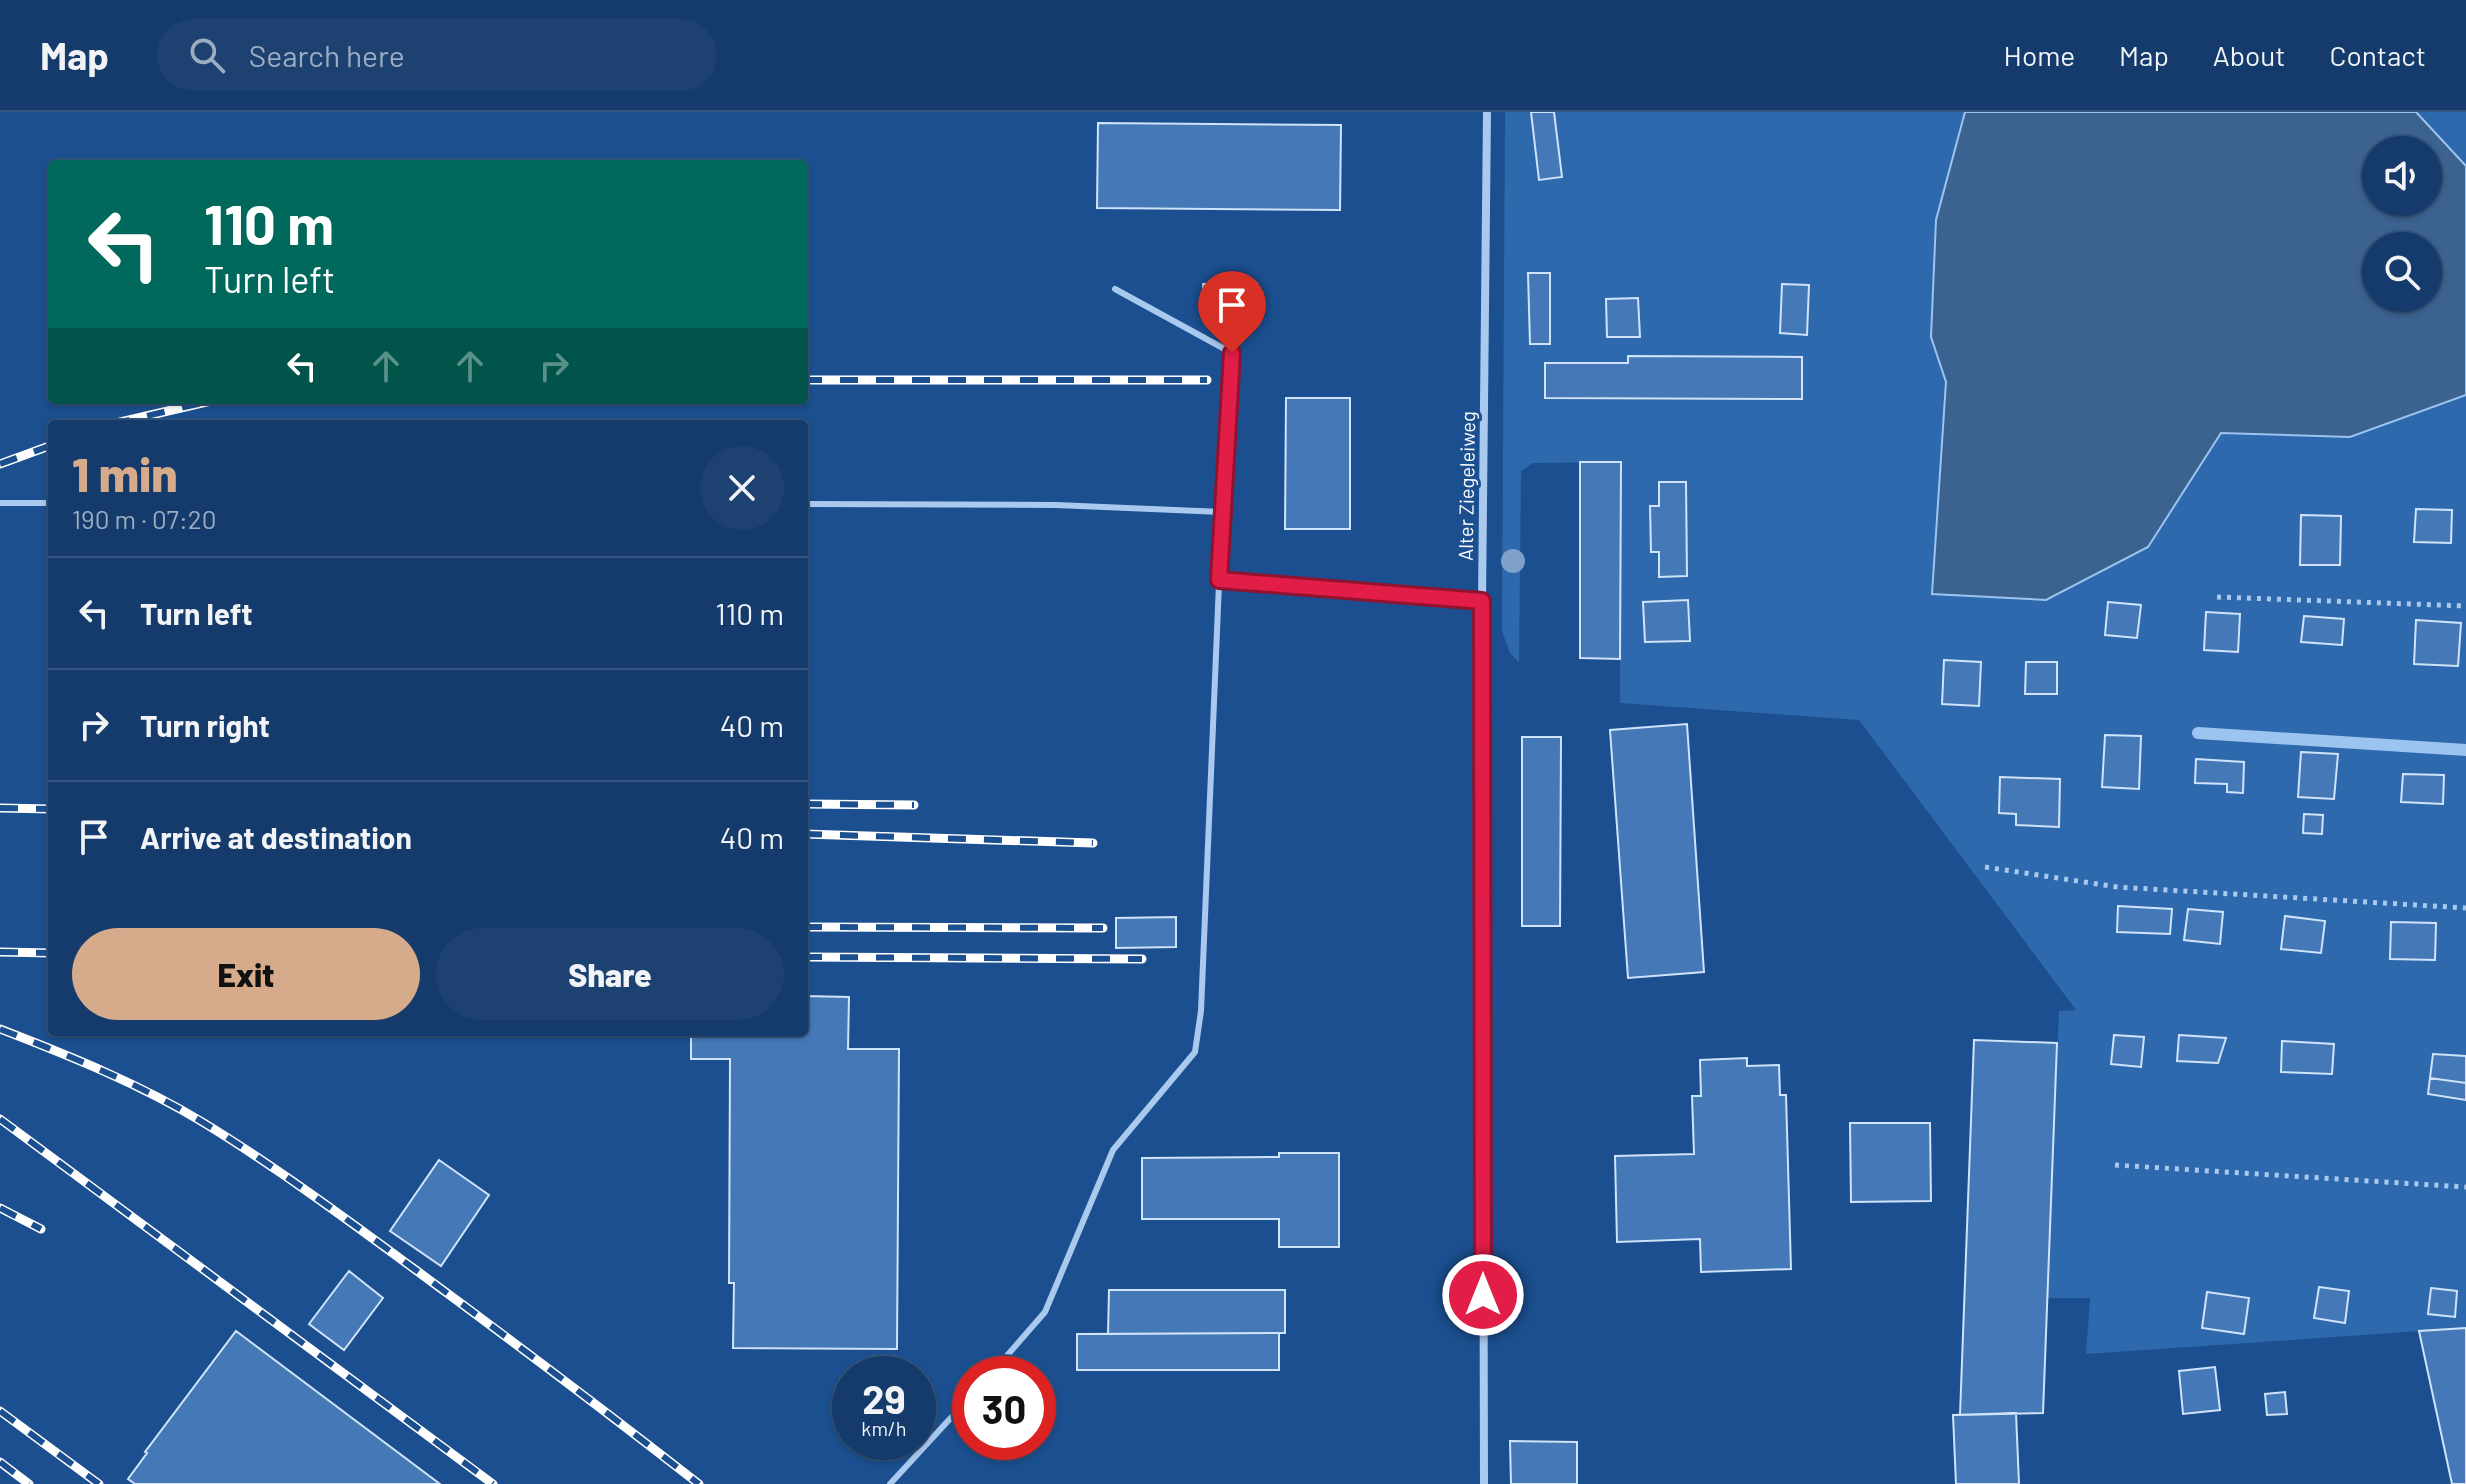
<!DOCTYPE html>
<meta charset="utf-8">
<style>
:root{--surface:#143b6b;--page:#1d4271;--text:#f1f3f6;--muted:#9dadc1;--line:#33557e;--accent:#d6ab8b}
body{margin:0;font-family:Barlow,sans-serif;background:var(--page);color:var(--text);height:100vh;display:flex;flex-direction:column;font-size:30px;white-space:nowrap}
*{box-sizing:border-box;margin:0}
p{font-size:26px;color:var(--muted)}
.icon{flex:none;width:44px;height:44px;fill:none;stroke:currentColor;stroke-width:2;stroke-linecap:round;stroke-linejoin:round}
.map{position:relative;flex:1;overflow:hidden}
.drawer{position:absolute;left:48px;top:308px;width:760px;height:616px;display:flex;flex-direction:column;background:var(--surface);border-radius:8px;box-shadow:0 2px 6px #0004,0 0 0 2px var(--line)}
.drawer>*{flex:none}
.banner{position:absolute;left:48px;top:48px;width:760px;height:244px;border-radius:8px;box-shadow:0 2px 6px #0004,0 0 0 2px var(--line);background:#00695c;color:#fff;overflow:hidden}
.tools{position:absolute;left:2362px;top:24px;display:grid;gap:16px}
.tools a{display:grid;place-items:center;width:80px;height:80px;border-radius:50%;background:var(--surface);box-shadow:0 2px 6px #0004,0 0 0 2px var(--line);font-size:40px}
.speed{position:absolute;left:832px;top:1244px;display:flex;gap:16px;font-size:40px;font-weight:700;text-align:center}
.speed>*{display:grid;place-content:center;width:104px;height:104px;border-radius:50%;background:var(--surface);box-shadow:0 2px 6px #0004,0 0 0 2px var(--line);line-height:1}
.speed small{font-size:20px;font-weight:400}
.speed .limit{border:12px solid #d22;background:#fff;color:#111}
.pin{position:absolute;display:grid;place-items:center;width:68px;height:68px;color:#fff;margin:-82px -34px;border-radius:50% 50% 50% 0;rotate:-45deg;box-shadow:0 0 8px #0007}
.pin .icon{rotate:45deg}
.me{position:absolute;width:88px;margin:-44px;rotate:0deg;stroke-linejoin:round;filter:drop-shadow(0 0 6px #0008)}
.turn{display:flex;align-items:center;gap:28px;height:168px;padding:0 24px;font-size:36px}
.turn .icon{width:104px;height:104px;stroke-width:2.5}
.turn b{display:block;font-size:56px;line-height:68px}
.lanes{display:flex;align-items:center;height:76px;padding:0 24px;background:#0003;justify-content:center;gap:40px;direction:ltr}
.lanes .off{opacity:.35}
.round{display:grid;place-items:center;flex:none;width:84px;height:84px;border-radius:42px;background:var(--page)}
.head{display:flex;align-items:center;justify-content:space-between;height:136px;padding:0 24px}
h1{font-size:48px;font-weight:800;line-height:60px;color:var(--accent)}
.primary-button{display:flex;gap:16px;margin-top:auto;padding:16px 24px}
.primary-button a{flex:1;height:92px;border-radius:48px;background:var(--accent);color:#111;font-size:32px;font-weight:800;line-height:92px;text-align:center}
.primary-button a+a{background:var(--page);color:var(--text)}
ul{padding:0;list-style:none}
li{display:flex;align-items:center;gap:24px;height:112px;padding:0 24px;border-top:2px solid var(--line)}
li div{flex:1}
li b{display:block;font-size:30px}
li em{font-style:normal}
header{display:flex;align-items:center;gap:48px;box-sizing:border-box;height:112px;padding:0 40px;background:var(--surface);border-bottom:2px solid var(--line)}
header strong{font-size:38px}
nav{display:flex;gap:44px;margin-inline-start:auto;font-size:28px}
.search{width:560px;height:72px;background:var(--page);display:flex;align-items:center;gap:20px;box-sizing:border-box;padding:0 28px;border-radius:44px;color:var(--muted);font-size:30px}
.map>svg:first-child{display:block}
.green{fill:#2e69ad;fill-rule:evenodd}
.water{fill:#3c6290;stroke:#9cc4f0;stroke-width:2;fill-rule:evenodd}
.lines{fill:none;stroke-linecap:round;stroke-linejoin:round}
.stream{stroke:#9cc4f0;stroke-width:12}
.building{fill:#4478b7;stroke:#cfe3fa;stroke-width:2}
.path{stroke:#a9c9ee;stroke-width:5;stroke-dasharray:4 6;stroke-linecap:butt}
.lane{stroke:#a9c9ee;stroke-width:6}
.street{stroke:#a9c9ee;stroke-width:8}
.rail-casing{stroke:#fff;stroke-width:9}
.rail{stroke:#1b4f8f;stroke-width:6;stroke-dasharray:18;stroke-linecap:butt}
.tree{fill:#7ea0ca}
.route-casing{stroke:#92132f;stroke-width:20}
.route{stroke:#e11d48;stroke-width:14}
.labels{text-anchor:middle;stroke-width:6;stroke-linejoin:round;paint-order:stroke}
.street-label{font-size:20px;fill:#fff;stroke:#1b4f8f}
</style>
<header>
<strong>Map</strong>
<div class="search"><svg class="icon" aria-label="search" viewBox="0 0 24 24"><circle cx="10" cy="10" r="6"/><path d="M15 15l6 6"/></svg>Search here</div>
<nav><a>Home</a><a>Map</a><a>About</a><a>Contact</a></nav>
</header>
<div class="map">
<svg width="2466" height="1372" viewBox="0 0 2466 1372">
<rect width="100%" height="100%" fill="#1b4f8f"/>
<!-- green -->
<path class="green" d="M1505,0H2466V1216L2086,1242L2090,1186H2047L2059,899L2076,898L1859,608L1620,591V350L1533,351L1521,359L1519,550L1510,541L1502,519ZM2376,38H2428V90H2376ZM2376,134H2428V186H2376Z"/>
<!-- water -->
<path class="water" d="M1965,0H2416L2466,54V283L2350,325L2221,321L2148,435L2046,488L1932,482L1946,270L1931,225L1936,108ZM2376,38H2428V90H2376ZM2376,134H2428V186H2376Z"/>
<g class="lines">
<!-- stream -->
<path class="stream" d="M2198,621L2466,638"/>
</g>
<!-- building -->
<path class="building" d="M1531,0H1554L1562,65L1539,68Z
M1098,11L1341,13L1340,98L1097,96Z
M1528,161H1550V232H1530Z
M1257,171L1258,194L1204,195L1203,172Z
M1782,172L1809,173L1807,223L1780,221Z
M1638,186L1640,225H1607L1606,187Z
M1628,244L1802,245V287L1545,286V251H1628Z
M1286,286H1350V417H1285Z
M1580,350H1621L1620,547L1580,546Z
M1659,370H1686L1687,464L1659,465V440H1651L1650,394H1659Z
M2416,397L2452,398L2451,431L2414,430Z
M2301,403L2341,404L2340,453H2300Z
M1688,488L1690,529L1645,530L1643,490Z
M2108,490L2141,493L2137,526L2105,523Z
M2206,500L2240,502L2238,540L2204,538Z
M2304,504L2344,507L2342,533L2301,530Z
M2416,508L2461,511L2458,554L2414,552Z
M1944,548L1981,550L1979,594L1942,592Z
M2026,550H2057V582H2025Z
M1687,612L1704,860L1628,866L1610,618Z
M2105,623L2141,624L2139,677L2102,675Z
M1522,625H1561L1560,814H1522Z
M2301,640L2338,642L2334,687L2298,685Z
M2196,647L2244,650L2243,681L2227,680V672L2195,671Z
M2403,662L2444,663L2443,692L2401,690Z
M2000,665L2060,667L2059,715L2016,713V702L1999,701Z
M2304,702L2323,703L2322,722L2303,721Z
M2118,794L2172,797L2170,822L2117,820Z
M2188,797L2223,800L2220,832L2184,828Z
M2285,804L2325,809L2321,841L2281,837Z
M1176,805V835L1116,836V806Z
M2391,810L2436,811L2435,848L2390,847Z
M804,884L849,885L848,937H899L897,1237L733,1236L734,1171H729L730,947H691V920H804Z
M2114,923L2144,925L2141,955L2111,952Z
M2179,923L2226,926L2218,951L2177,949Z
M1974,928L2057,931L2043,1301L1960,1303Z
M2282,929L2334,932L2332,962L2281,960Z
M2433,942L2466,944V971L2430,966Z
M1747,946V954L1779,953L1780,983H1786L1791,1157L1701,1160L1700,1127L1617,1130L1615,1044L1694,1042L1692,984H1701L1700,948Z
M2430,966L2466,971V988L2428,982Z
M1850,1011H1930L1931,1089L1851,1090Z
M1279,1041H1339V1135H1279V1107H1142V1046L1279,1045Z
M439,1048L489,1083L441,1154L390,1119Z
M349,1159L383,1186L344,1238L309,1212Z
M2319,1175L2349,1179L2345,1211L2314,1206Z
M2431,1176L2457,1179L2455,1205L2428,1202Z
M1109,1178H1285V1221L1108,1222Z
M2207,1180L2249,1186L2244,1222L2202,1216Z
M2466,1216V1372H2452L2419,1219Z
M236,1219L440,1372H135L128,1367L147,1341L145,1340Z
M1279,1221V1258H1077V1222Z
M2215,1255L2220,1298L2183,1302L2179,1259Z
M2285,1280L2287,1302L2267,1303L2265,1282Z
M2016,1301L2019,1372H1956L1953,1303Z
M1510,1329L1577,1330V1372H1511Z"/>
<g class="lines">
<!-- path -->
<path class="path" d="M2217,485L2466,494
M1985,755L2117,775L2466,796
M2115,1053L2466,1075"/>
<!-- lane -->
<path class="lane" d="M0,391H52
M804,392L1056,393L1222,400
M1219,468L1482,489
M991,1262L1045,1200L1113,1038L1195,940L1201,899L1222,400L1232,241L1115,177
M890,1372L970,1285"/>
<!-- street -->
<path class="street" d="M1484,1372L1482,489L1487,0"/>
<defs>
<path id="rail" d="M804,268H1207
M112,312L215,288
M0,352L52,333
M804,692L914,693
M0,696L52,697
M804,722L1093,731
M804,815L1103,816
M0,840L52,841
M804,845L1142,847
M0,917C70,944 140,972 204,1011C276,1055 345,1106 413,1156C510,1227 605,1299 699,1372
M0,1007L493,1372
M0,1096L41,1117
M0,1299L99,1372
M0,1350L29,1372"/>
</defs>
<!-- rail casing -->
<use href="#rail" class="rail-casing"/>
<!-- rail -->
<use href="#rail" class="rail"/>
</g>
<!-- trees -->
<circle class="tree" cx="1513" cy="449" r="12"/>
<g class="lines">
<defs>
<path id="route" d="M1232,241L1219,468L1482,489L1483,1183"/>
</defs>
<!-- route casing -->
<use href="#route" class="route-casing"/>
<!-- route -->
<use href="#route" class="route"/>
</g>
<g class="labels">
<!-- street labels -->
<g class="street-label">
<text transform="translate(1467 374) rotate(-89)" y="7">Alter Ziegeleiweg</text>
</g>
</g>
</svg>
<div class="tools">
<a><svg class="icon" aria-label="sound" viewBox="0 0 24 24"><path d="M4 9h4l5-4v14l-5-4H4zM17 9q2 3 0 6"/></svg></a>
<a><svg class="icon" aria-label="search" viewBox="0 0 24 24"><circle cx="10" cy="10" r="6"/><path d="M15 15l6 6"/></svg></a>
</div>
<div class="speed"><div>29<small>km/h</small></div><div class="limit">30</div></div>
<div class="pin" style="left:1232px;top:241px;background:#d93025"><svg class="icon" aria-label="arrive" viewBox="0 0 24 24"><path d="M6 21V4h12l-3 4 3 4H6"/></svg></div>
<svg class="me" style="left:1483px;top:1183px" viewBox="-20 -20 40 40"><circle r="17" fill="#e11d48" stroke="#fff" stroke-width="3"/><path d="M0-11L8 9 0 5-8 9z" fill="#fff"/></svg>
<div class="banner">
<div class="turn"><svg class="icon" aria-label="left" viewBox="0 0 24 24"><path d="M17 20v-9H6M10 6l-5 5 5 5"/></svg><div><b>110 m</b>Turn left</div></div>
<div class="lanes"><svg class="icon" aria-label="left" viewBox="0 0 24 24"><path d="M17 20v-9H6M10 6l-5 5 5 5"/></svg><svg class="icon off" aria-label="ahead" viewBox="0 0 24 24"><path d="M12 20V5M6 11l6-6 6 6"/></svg><svg class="icon off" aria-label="ahead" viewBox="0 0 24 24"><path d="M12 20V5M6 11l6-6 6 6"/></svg><svg class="icon off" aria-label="right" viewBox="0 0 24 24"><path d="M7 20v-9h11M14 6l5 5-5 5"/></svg></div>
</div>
<section class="drawer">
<div class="head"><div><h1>1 min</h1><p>190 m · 07:20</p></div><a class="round"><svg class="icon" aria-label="close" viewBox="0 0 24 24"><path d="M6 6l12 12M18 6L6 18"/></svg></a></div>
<ul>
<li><svg class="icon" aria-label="left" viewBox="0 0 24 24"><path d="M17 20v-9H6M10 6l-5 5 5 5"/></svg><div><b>Turn left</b></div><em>110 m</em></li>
<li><svg class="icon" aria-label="right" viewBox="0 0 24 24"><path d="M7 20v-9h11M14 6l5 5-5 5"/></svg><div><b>Turn right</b></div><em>40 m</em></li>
<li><svg class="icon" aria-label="arrive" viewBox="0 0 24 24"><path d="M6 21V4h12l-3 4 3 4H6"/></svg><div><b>Arrive at destination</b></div><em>40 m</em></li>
</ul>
<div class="primary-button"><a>Exit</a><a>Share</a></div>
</section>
</div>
